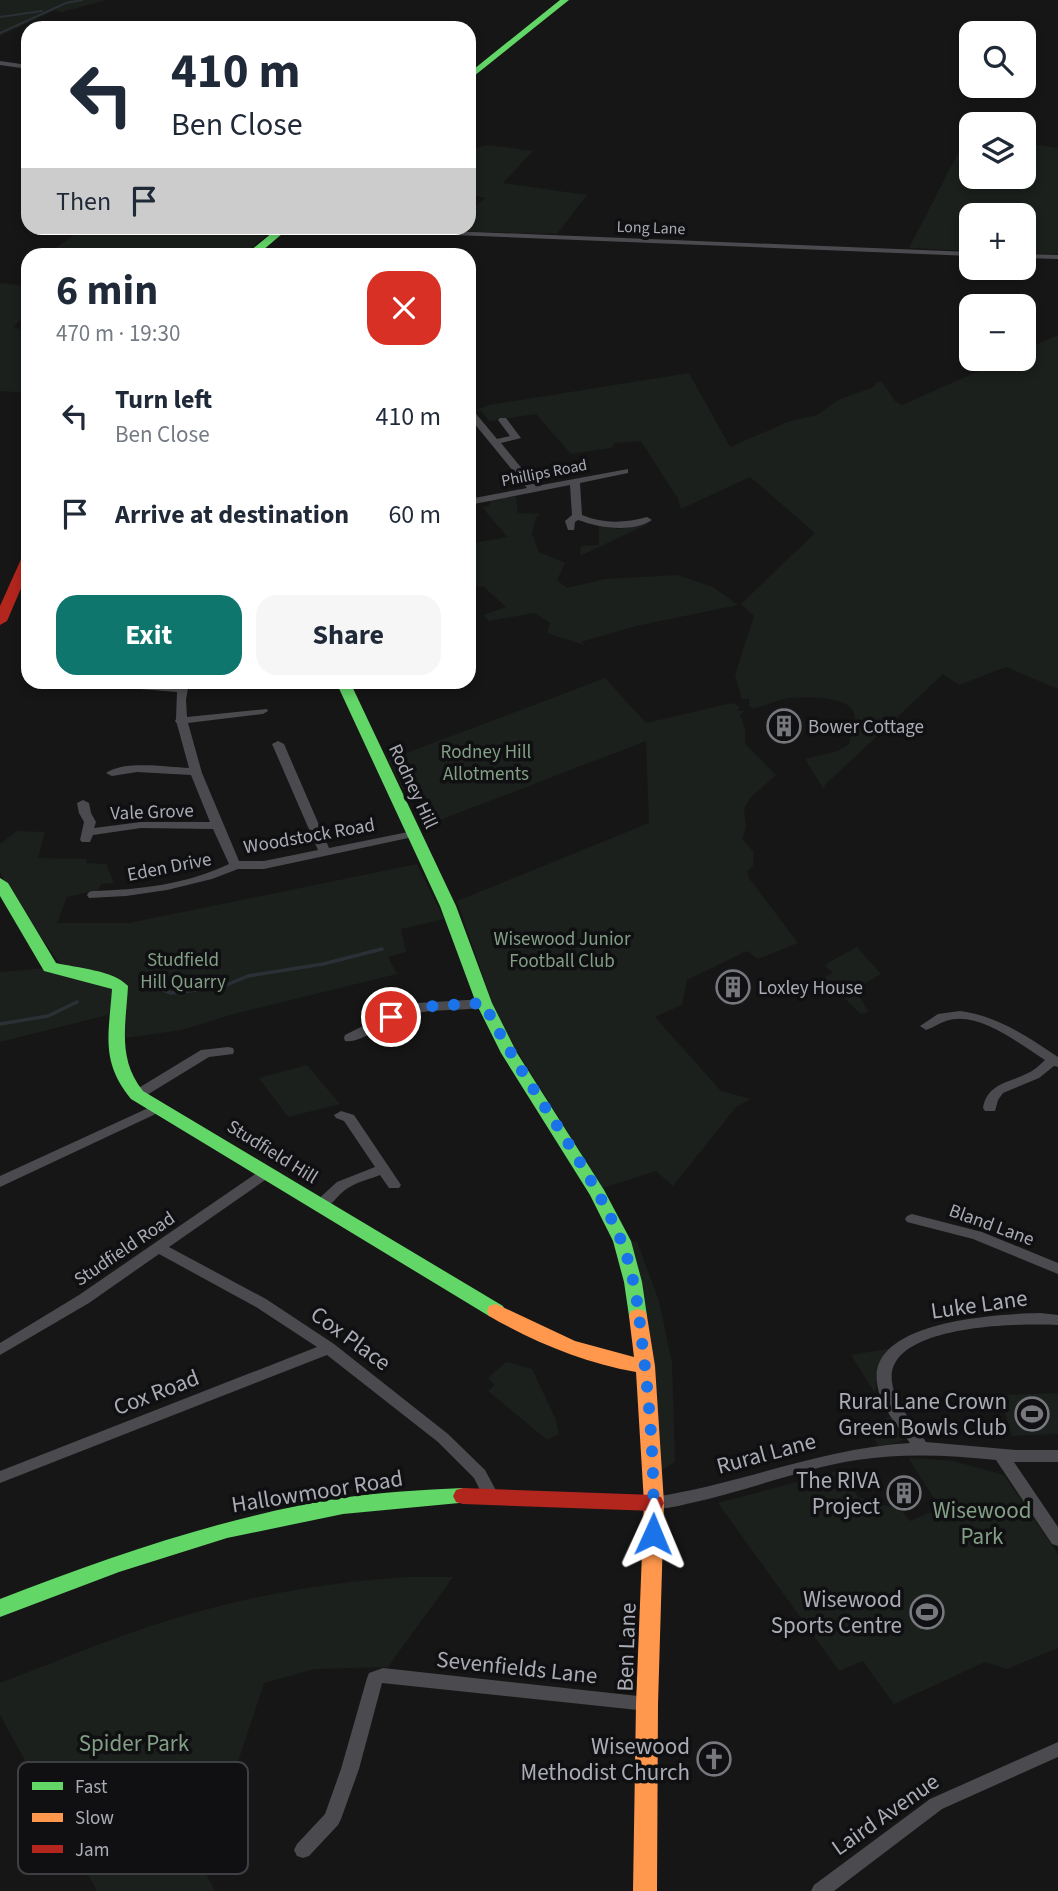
<!DOCTYPE html>
<meta charset="utf-8">
<style>
:root{--surface:#fff;--page:#f6f6f7;--text:#1f2937;--muted:#747a83;--accent:#0f766e}
body{margin:0;font-family:"Source Sans 3",sans-serif;background:var(--page);color:var(--text);height:100vh;display:flex;flex-direction:column;font-size:26px;white-space:nowrap}
*{box-sizing:border-box;margin:0}
p{font-size:23px;color:var(--muted)}
.icon{flex:none;width:38px;height:38px;fill:none;stroke:currentColor;stroke-width:2;stroke-linecap:round;stroke-linejoin:round}
.map{position:relative;flex:1;overflow:hidden}
.panel{position:absolute;left:21px;top:248px;width:455px;height:441px;display:flex;flex-direction:column;background:var(--surface);border-radius:21px;box-shadow:0 4px 10px #0003}
.panel>*{flex:none}
.banner{position:absolute;left:21px;top:21px;width:455px;height:214px;border-radius:21px;box-shadow:0 4px 10px #0003;background:#fff;color:var(--text);overflow:hidden}
.controls{position:absolute;left:959px;top:21px;display:grid;gap:14px}
.controls a{display:grid;place-items:center;width:77px;height:77px;border-radius:14px;background:var(--surface);box-shadow:0 4px 10px #0003;font-size:35px}
.pin{position:absolute;display:grid;place-items:center;width:60px;height:60px;color:#fff;margin:-30px;border:4px solid #fff;border-radius:50%;box-shadow:0 2px 7px #0007}
.me{position:absolute;width:77px;margin:-38px;rotate:1deg;stroke-linejoin:round;filter:drop-shadow(0 0 5px #0008)}
.turn{display:flex;align-items:center;gap:24px;height:147px;padding:0 35px;font-size:32px}
.turn .icon{width:91px;height:91px;stroke-width:2.5}
.turn b{display:block;font-size:49px;line-height:60px}
.then{display:flex;align-items:center;height:66px;padding:0 35px;background:#0003;gap:14px;font-size:26px}
.round{display:grid;place-items:center;flex:none;width:74px;height:74px;border-radius:21px;background:var(--page)}
.head{display:flex;align-items:center;justify-content:space-between;height:119px;padding:0 35px}
h1{font-size:42px;font-weight:700;line-height:52px}
.primary-button{display:flex;gap:14px;margin-top:auto;padding:14px 35px}
.primary-button a{flex:1;height:80px;border-radius:21px;background:var(--accent);color:#fff;font-size:28px;font-weight:700;line-height:80px;text-align:center}
.primary-button a+a{background:var(--page);color:var(--text)}
ul{padding:0;list-style:none}
li{display:flex;align-items:center;gap:21px;height:98px;padding:0 35px}
li div{flex:1}
li b{display:block;font-size:26px}
li em{font-style:normal}
.map>svg:first-child{display:block}
.green{fill:#1b201c}
.lines{fill:none;stroke-linecap:round;stroke-linejoin:round}
.stream-far1{stroke:#2b3036;stroke-width:2}
.stream{stroke:#2b3036;stroke-width:3.5}
.street{fill:#4b4b4f;fill-rule:evenodd}
.fast{fill:#63d668;fill-rule:evenodd}
.slow{fill:#ff974d;fill-rule:evenodd}
.jam{fill:#b3261e;fill-rule:evenodd}
.route{stroke:#1a73e8;stroke-width:12;stroke-dasharray:0 21.6}
.labels{text-anchor:middle;stroke-width:7;stroke-linejoin:round;paint-order:stroke}
.far-street-label{font-size:16px;fill:#a9acb5;stroke:#101012}
.poi-label{font-size:19px;fill:#a9acb5;stroke:#101012;text-anchor:start}
.park-label{font-size:19px;fill:#829e85;stroke:#101012}
.street-label{font-size:19px;fill:#a9acb5;stroke:#101012}
.near-street-label{font-size:23px;fill:#a9acb5;stroke:#101012}
.near-poi-label{font-size:23px;fill:#a9acb5;stroke:#101012;text-anchor:end}
.near-park-label{font-size:23px;fill:#829e85;stroke:#101012}
.key{fill:#101012;stroke:#3e3f43;stroke-width:2}
.key-label{font-size:19px;fill:#a9acb5}
</style>
<div class="map">
<svg width="1058" height="1891" viewBox="0 0 1058 1891">
<rect width="100%" height="100%" fill="#161616"/>
<!-- green -->
<path class="green" d="M0,0H106L62,12L55,10L0,36Z
M967,136H971V177H1024V143L1058,148V254L1024,253V215H971V251L909,248Z
M490,145L533,151L503,183L587,195L557,234L449,231L452,228H469V212L485,198L469,194V152L475,148Z
M84,228H259L273,230L243,255L88,256L54,249Z
M0,283L28,286V312L13,327L28,331V393L0,391Z
M1058,335V689L1006,667L959,685L943,674L825,785L824,790L805,759L838,751L849,744C851,735 858,720 853,711C846,695 799,696 784,699C773,701 763,708 752,708L749,706V699H742L735,675L754,616L741,604L815,533L750,477L681,509L678,499L641,441L614,443L612,448L571,454L536,414L489,421L481,411H473L489,405L689,373L730,447L790,421L817,415L840,399L874,387L877,382H882L895,401L902,405L1006,359H1024V350Z
M516,496L518,513L541,514L536,517L532,534L539,552L565,563L557,580L567,588L605,579L677,575L713,587L738,605L636,626L581,642L584,645L547,633L550,623L535,613L489,621L483,615L506,607L484,587L473,586L469,581V544L507,537L482,507L489,506L491,501Z
M650,523L580,556L581,546L599,545V526L615,525V529L624,528V525Z
M605,678L646,723L732,703L740,707L736,711H744L740,715L745,728V744L776,775L751,797L744,808L746,827L742,839L754,852L753,866L747,872L749,878L798,943L758,959L747,951L687,980L682,1005L655,1017L721,1091L751,1099L736,1107L673,1186L656,1171L603,1188L517,1051L496,1014L457,901L649,823L646,741L427,825L413,795L403,789L388,760Z
M17,831L45,832L38,858L87,859L86,863L106,864L114,883L101,884L98,890L67,897L57,923H129L417,864L444,919L401,929L406,952L388,957L397,974L233,1014L182,1030L125,1038L124,982L117,978L63,968L12,897L0,872V844Z
M857,947L881,974L855,990L869,1012L861,1014L823,978L833,973L825,966L829,962Z
M47,968L112,986V1014L0,1042V972Z
M307,1065L340,1104L288,1117L259,1078Z
M626,1241L637,1242L659,1301L672,1363L675,1462L657,1473Z
M892,1348L880,1364L875,1393L851,1355Z
M506,1362L532,1369L556,1420L559,1434L547,1440L488,1391L495,1385L488,1378Z
M1058,1393V1434L1012,1436L1000,1395Z
M891,1416L904,1438L900,1442L878,1446L870,1426Z
M918,1458L953,1461L1004,1475L1058,1554V1648L1007,1669L985,1662L894,1704L863,1661L839,1671L718,1503L842,1470L858,1497L901,1510L910,1521L940,1508L909,1459Z
M409,1577H453L388,1667L315,1669L264,1683L203,1868L215,1891H97L0,1715V1683C65,1658 130,1630 197,1612C266,1593 338,1581 409,1577Z"/>
<g class="lines">
<!-- stream-far1 -->
<path class="stream-far1" d="M0,17L42,11
M0,33L66,3L82,0"/>
<!-- stream -->
<path class="stream" d="M150,985L171,993L197,990
M224,986L248,976L323,964L382,949
M0,1024L48,1016L77,1002"/>
<!-- street -->
<path class="street" d="M0,61L28,65V69L0,65Z
M326,228H376L971,252V256L330,230Z
M1024,254L1058,255V259L1024,258Z
M469,408L472,409L497,439L510,436L498,420L500,418H506L521,438L501,443L536,486L628,469V473L580,483L582,515C603,524 625,523 647,517L652,520C632,533 600,528 578,520L575,522L574,530H568L565,521L572,515L570,485L469,505V499L527,488L469,417Z
M86,682H139L178,686L179,682H189L186,700L187,717L267,709L268,711L263,714L188,723L202,773L239,861H264L318,850L272,744L278,741L284,744L329,848L413,831L419,834L413,837L264,869H238L212,879L167,890L126,896L89,898L87,895L89,892L93,891C138,890 188,884 229,864L213,829L141,828L93,835L90,842H82L80,840L84,822L79,813L77,803L83,800L89,803L91,813L96,822L94,828L141,822H210L191,775L137,772L112,776L106,773C124,760 167,767 189,768L177,724L175,721L176,719L177,692L91,685Z
M484,999L490,1003L488,1006C459,1013 430,1006 401,1018C386,1023 360,1044 345,1041L344,1038L345,1035L387,1014L417,1003Z
M960,1011C998,1016 1026,1036 1058,1057V1067L1054,1066L1039,1078L1003,1093L998,1100L995,1111H985L983,1108C987,1084 1007,1083 1026,1074C1033,1071 1039,1066 1045,1060C1019,1044 978,1010 946,1021C939,1023 933,1028 926,1030L920,1026L938,1014Z
M228,1047L233,1048L234,1051L233,1054L209,1057L142,1098H132L130,1095L132,1092L201,1050Z
M157,1104L162,1105L164,1108L162,1111L0,1187V1176Z
M341,1111L354,1115L401,1185L399,1188H389L380,1175C370,1179 357,1182 348,1188C336,1195 330,1212 315,1208L313,1205L315,1202L337,1182L375,1167L344,1121L336,1118L334,1115Z
M266,1168L271,1170L273,1173L271,1176L169,1247L266,1299L334,1344L448,1434L485,1470L499,1496L497,1500L491,1502L485,1500L474,1478L438,1442L327,1355L0,1483V1471L317,1347L256,1307L159,1254L89,1303L0,1355V1343L79,1295L261,1170Z
M912,1214L982,1232L1058,1263V1274L973,1239L907,1222L905,1219L907,1216Z
M1040,1313L1058,1315V1325C1022,1323 884,1324 892,1382C895,1405 914,1423 926,1442L1016,1450H1058V1462H1014L1058,1527V1546L1052,1544L996,1460C949,1455 904,1453 857,1460C800,1469 747,1491 691,1503C678,1506 661,1511 648,1507L646,1503L648,1499L654,1497C741,1484 822,1448 910,1443C897,1425 879,1405 877,1382C869,1320 1000,1314 1040,1313Z
M383,1668L647,1697L653,1699L655,1704L653,1709L647,1711L382,1683L359,1769L341,1819L338,1825L309,1856L303,1858L297,1856L294,1850L297,1844L325,1814L341,1769L367,1678L369,1673Z
M1058,1742V1757L942,1809L834,1891H811L814,1885L930,1799Z"/>
<!-- fast -->
<path class="fast" d="M560,0H569L469,80V73Z
M278,228H289L256,256H244Z
M336,682H350L456,906L492,1003L517,1053L604,1190L631,1241L642,1282L647,1316L645,1321L638,1323L631,1321L629,1316L624,1282L613,1241L590,1195L501,1053L476,1003L440,906Z
M0,878L8,883L56,963C77,968 113,970 128,986C126,1024 117,1059 143,1091L503,1306L505,1311L503,1316L496,1318L489,1316L131,1099C100,1061 109,1034 112,989L44,971L0,896Z
M463,1488L470,1490L473,1496L470,1502L343,1514L227,1538L119,1572L0,1617V1599C111,1556 223,1517 341,1498C381,1492 422,1490 463,1488Z"/>
<!-- slow -->
<path class="slow" d="M496,1304L575,1341L634,1357L629,1316L631,1311L638,1309L645,1311L647,1316L655,1366L664,1503L658,1704L657,1891H633L636,1704L644,1503L636,1372C584,1363 534,1342 489,1316L487,1311L489,1306Z"/>
<!-- jam -->
<path class="jam" d="M28,553V572L7,621L0,625V606L22,557Z
M463,1488L654,1495L661,1497L664,1503L661,1509L654,1511L463,1504L456,1502L453,1496L456,1490Z"/>
</g>
<g class="lines">
<!-- route -->
<path class="route" d="M391,1017L418,1007L484,1003C522,1082 580,1150 616,1229C633,1264 638,1304 642,1342C650,1406 655,1470 653,1534"/>
</g>
<!-- icons -->
<defs>
<symbol id="building-ring" viewBox="-11 -11 22 22"><circle r="9.5" fill="#101012" stroke="#76787d" stroke-width="1.5"/><path d="M-4-6H4V6H1V3H-1V6H-4ZM-2.5-4.3h1.7v1.8h-1.7ZM.8-4.3h1.7v1.8H.8ZM-2.5-1h1.7V.8h-1.7ZM.8-1h1.7V.8H.8Z" fill="#76787d"/></symbol>
<symbol id="stadium-ring" viewBox="-11 -11 22 22"><circle r="9.5" fill="#101012" stroke="#76787d" stroke-width="1.5"/><path d="M0-5a6.5 5 0 1 0 0 10a6.5 5 0 1 0 0-10ZM-3.5-1.8h7v3.6h-7Z" fill="#76787d"/></symbol>
<symbol id="church-ring" viewBox="-11 -11 22 22"><circle r="9.5" fill="#101012" stroke="#76787d" stroke-width="1.5"/><path d="M-1.2-6h2.4v3.5h3.3v2.4h-3.3V6h-2.4V-.1h-3.3v-2.4h3.3Z" fill="#76787d"/></symbol>
</defs>
<g fill-rule="evenodd">
<use href="#building-ring" x="765" y="707" width="38" height="38"/>
<use href="#building-ring" x="714" y="968" width="38" height="38"/>
<use href="#stadium-ring" x="1013" y="1395" width="38" height="38"/>
<use href="#building-ring" x="885" y="1474" width="38" height="38"/>
<use href="#stadium-ring" x="908" y="1593" width="38" height="38"/>
<use href="#church-ring" x="695" y="1740" width="38" height="38"/>
</g>
<g class="labels">
<!-- far-street labels -->
<g class="far-street-label">
<text transform="translate(651 227) rotate(2)" y="6">Long Lane</text>
<text transform="translate(544 472) rotate(-11)" y="6">Phillips Road</text>
</g>
<!-- poi labels -->
<g class="poi-label">
<text x="808" y="733">Bower Cottage</text>
<text x="758" y="994">Loxley House</text>
</g>
<!-- park labels -->
<g class="park-label">
<text x="486" y="758">Rodney Hill<tspan x="486" dy="22">Allotments</tspan></text>
<text x="562" y="945">Wisewood Junior<tspan x="562" dy="22">Football Club</tspan></text>
<text x="183" y="966">Studfield<tspan x="183" dy="22">Hill Quarry</tspan></text>
</g>
<!-- street labels -->
<g class="street-label">
<text transform="translate(414 786) rotate(65)" y="7">Rodney Hill</text>
<text transform="translate(152 811) rotate(-2)" y="7">Vale Grove</text>
<text transform="translate(309 835) rotate(-10)" y="7">Woodstock Road</text>
<text transform="translate(169 866) rotate(-11)" y="7">Eden Drive</text>
<text transform="translate(273 1151) rotate(32)" y="7">Studfield Hill</text>
<text transform="translate(992 1224) rotate(20)" y="7">Bland Lane</text>
<text transform="translate(124 1248) rotate(-34)" y="7">Studfield Road</text>
</g>
<!-- near-street labels -->
<g class="near-street-label">
<text transform="translate(979 1304) rotate(-8)" y="8">Luke Lane</text>
<text transform="translate(351 1338) rotate(36)" y="8">Cox Place</text>
<text transform="translate(156 1392) rotate(-21)" y="8">Cox Road</text>
<text transform="translate(766 1453) rotate(-15)" y="8">Rural Lane</text>
<text transform="translate(317 1491) rotate(-9)" y="8">Hallowmoor Road</text>
<text transform="translate(626 1647) rotate(-88)" y="8">Ben Lane</text>
<text transform="translate(517 1667) rotate(6)" y="8">Sevenfields Lane</text>
<text transform="translate(885 1814) rotate(-35)" y="8">Laird Avenue</text>
</g>
<!-- near-poi labels -->
<g class="near-poi-label">
<text x="1007" y="1409">Rural Lane Crown<tspan x="1007" dy="26">Green Bowls Club</tspan></text>
<text x="880" y="1488">The RIVA<tspan x="880" dy="26">Project</tspan></text>
<text x="902" y="1607">Wisewood<tspan x="902" dy="26">Sports Centre</tspan></text>
<text x="690" y="1754">Wisewood<tspan x="690" dy="26">Methodist Church</tspan></text>
</g>
<!-- near-park labels -->
<g class="near-park-label">
<text x="982" y="1518">Wisewood<tspan x="982" dy="26">Park</tspan></text>
<text x="134" y="1751">Spider Park</text>
</g>
</g>
<!-- legend -->
<rect x="18" y="1762" width="230" height="112" rx="10" class="key"/>
<rect x="32" y="1782" width="31" height="8" fill="#63d668"/>
<rect x="32" y="1813" width="31" height="9" fill="#ff974d"/>
<rect x="32" y="1845" width="31" height="8" fill="#b3261e"/>
<g class="key-label">
<text x="75" y="1793">Fast</text>
<text x="75" y="1824">Slow</text>
<text x="75" y="1856">Jam</text>
</g>
</svg>
<div class="controls">
<a><svg class="icon" aria-label="search" viewBox="0 0 24 24"><circle cx="10" cy="10" r="6"/><path d="M15 15l6 6"/></svg></a>
<a><svg class="icon" aria-label="layers" viewBox="0 0 24 24"><path d="M12 4l9 5-9 5-9-5zM3 14l9 5 9-5"/></svg></a>
<a>+</a>
<a>−</a>
</div>
<div class="pin" style="left:391px;top:1017px;background:#d93025"><svg class="icon" aria-label="arrive" viewBox="0 0 24 24"><path d="M6 21V4h12l-3 4 3 4H6"/></svg></div>
<svg class="me" style="left:653px;top:1534px" viewBox="-20 -20 40 40"><path d="M0-17L14 15 0 8-14 15z" fill="#1a73e8" stroke="#fff" stroke-width="4"/></svg>
<div class="banner">
<div class="turn"><svg class="icon" aria-label="left" viewBox="0 0 24 24"><path d="M17 20v-9H6M10 6l-5 5 5 5"/></svg><div><b>410 m</b>Ben Close</div></div>
<div class="then">Then<svg class="icon" aria-label="arrive" viewBox="0 0 24 24"><path d="M6 21V4h12l-3 4 3 4H6"/></svg></div>
</div>
<section class="panel">
<div class="head"><div><h1>6 min</h1><p>470 m · 19:30</p></div><a class="round" style="background:#d93025;color:#fff"><svg class="icon" aria-label="close" viewBox="0 0 24 24"><path d="M6 6l12 12M18 6L6 18"/></svg></a></div>
<ul>
<li><svg class="icon" aria-label="left" viewBox="0 0 24 24"><path d="M17 20v-9H6M10 6l-5 5 5 5"/></svg><div><b>Turn left</b><p>Ben Close</p></div><em>410 m</em></li>
<li><svg class="icon" aria-label="arrive" viewBox="0 0 24 24"><path d="M6 21V4h12l-3 4 3 4H6"/></svg><div><b>Arrive at destination</b></div><em>60 m</em></li>
</ul>
<div class="primary-button"><a>Exit</a><a>Share</a></div>
</section>
</div>
